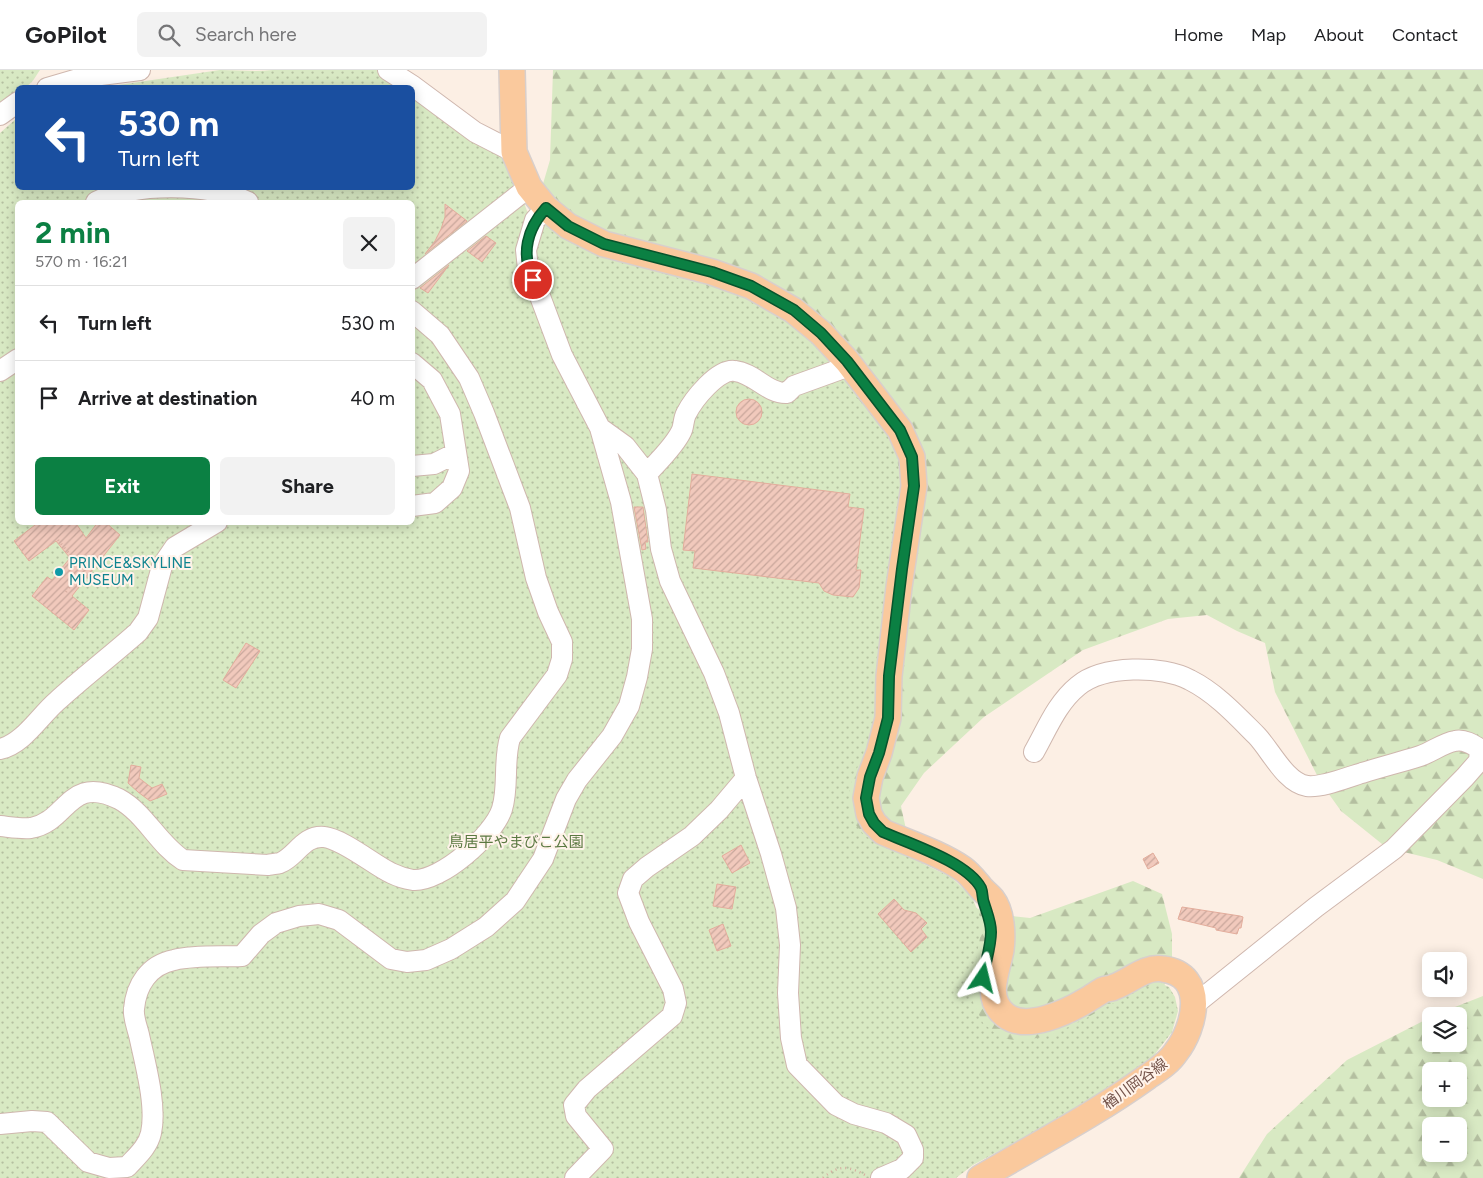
<!DOCTYPE html>
<meta charset="utf-8">
<style>
:root{--surface:#fff;--page:#f2f2f2;--text:#202124;--muted:#757577;--line:#e0e0e0;--accent:#0b8043}
body{margin:0;font-family:Figtree,"Noto Sans JP",sans-serif;background:var(--page);color:var(--text);height:100vh;display:flex;flex-direction:column;font-size:19px;white-space:nowrap}
*{box-sizing:border-box;margin:0}
p{font-size:16px;color:var(--muted)}
.icon{flex:none;width:28px;height:28px;fill:none;stroke:currentColor;stroke-width:2;stroke-linecap:round;stroke-linejoin:round}
.map{position:relative;flex:1;overflow:hidden}
.side{position:absolute;left:15px;top:130px;width:400px;height:325px;display:flex;flex-direction:column;background:var(--surface);border-radius:8px;box-shadow:0 2px 12px #0003}
.side>*{flex:none}
.hud{position:absolute;left:15px;top:15px;width:400px;height:105px;border-radius:8px;box-shadow:0 2px 12px #0003;background:#1a4fa0;color:#fff;overflow:hidden}
.fabs{position:absolute;left:1422px;top:882px;display:grid;gap:10px}
.fabs a{display:grid;place-items:center;width:45px;height:45px;border-radius:8px;background:var(--surface);box-shadow:0 2px 12px #0003;font-size:25px}
.pin{position:absolute;display:grid;place-items:center;width:42px;height:42px;color:#fff;margin:-21px;border:2px solid #fff;border-radius:50%;box-shadow:0 1px 5px #0007}
.me{position:absolute;width:55px;margin:-28px;rotate:10deg;stroke-linejoin:round;filter:drop-shadow(0 0 4px #0008)}
.turn{display:flex;align-items:center;gap:18px;height:105px;padding:0 20px;font-size:22px}
.turn .icon{width:65px;height:65px;stroke-width:2.5}
.turn b{display:block;font-size:35px;line-height:42px}
.round{display:grid;place-items:center;flex:none;width:52px;height:52px;border-radius:8px;background:var(--page)}
.summary{display:flex;align-items:center;justify-content:space-between;height:85px;padding:0 20px}
h1{font-size:30px;font-weight:700;line-height:38px;color:var(--accent)}
.cta{display:flex;gap:10px;margin-top:auto;padding:10px 20px}
.cta a{flex:1;height:58px;border-radius:8px;background:var(--accent);color:#fff;font-size:20px;font-weight:700;line-height:58px;text-align:center}
.cta a+a{background:var(--page);color:var(--text)}
ul{padding:0;list-style:none}
li{display:flex;align-items:center;gap:15px;height:75px;padding:0 20px;border-top:1px solid var(--line)}
li div{flex:1}
li b{display:block;font-size:19px}
li em{font-style:normal}
header{display:flex;align-items:center;gap:30px;box-sizing:border-box;height:70px;padding:0 25px;background:var(--surface);border-bottom:1px solid var(--line)}
header strong{font-size:24px}
nav{display:flex;gap:28px;margin-inline-start:auto;font-size:18px}
.search{width:350px;height:45px;background:var(--page);display:flex;align-items:center;gap:12px;box-sizing:border-box;padding:0 18px;border-radius:8px;color:var(--muted);font-size:19px}
.map>svg:first-child{display:block}
.forest{fill:url(#forest-firs);fill-rule:evenodd}
.park{fill:url(#park-dots);fill-rule:evenodd}
.building{fill:url(#building-hatch);stroke:#e3ad9c}
.lines{fill:none;stroke-linecap:round;stroke-linejoin:round}
.minor-casing{stroke:#cfb7ae;stroke-width:22}
.major-casing{stroke:#d8cfcc;stroke-width:28}
.path{stroke:#d6ac9f;stroke-width:2.5;stroke-dasharray:1 4;stroke-linecap:butt}
.minor{stroke:#fff;stroke-width:20}
.major{stroke:#fac99d;stroke-width:25}
.route-casing{stroke:#07532c;stroke-width:12}
.route{stroke:#0b8043;stroke-width:9}
.culture-dot{fill:#0f9aa8;stroke:#fff3ea;stroke-width:2}
.labels{text-anchor:middle;stroke-width:4;stroke-linejoin:round;paint-order:stroke}
.culture-label{font-size:15px;fill:#0d838f;stroke:#fff3ea;text-anchor:start}
.park-label{font-size:15px;fill:#5b7942;stroke:#fff3ea}
.street-label{font-size:15px;fill:#74534a;stroke:#fff3ea}
</style>
<header>
<strong>GoPilot</strong>
<div class="search"><svg class="icon" aria-label="search" viewBox="0 0 24 24"><circle cx="10" cy="10" r="6"/><path d="M15 15l6 6"/></svg>Search here</div>
<nav><a>Home</a><a>Map</a><a>About</a><a>Contact</a></nav>
</header>
<div class="map">
<svg width="1483" height="1108" viewBox="0 0 1483 1108">
<defs>
<pattern id="forest-firs" width="22" height="20" patternUnits="userSpaceOnUse" patternTransform="scale(1.25)"><rect width="22" height="20" fill="#d8e9c3"/><path d="M5 1l3.5 6h-7zM16 11l3.5 6h-7z" fill="#b4bfa0"/></pattern>
<pattern id="park-dots" width="8" height="8" patternUnits="userSpaceOnUse" patternTransform="scale(1.25)"><rect width="8" height="8" fill="#d8e9c3"/><path d="M2 2h.1M6 6h.1" fill="none" stroke="#b4bfa0" stroke-width="1.8" stroke-linecap="round"/></pattern>
<pattern id="building-hatch" width="6" height="6" patternUnits="userSpaceOnUse" patternTransform="scale(1.25)"><rect width="6" height="6" fill="#f1c9bc"/><path d="M-1 1l2-2M0 6l6-6M5 7l2-2" fill="none" stroke="#c8a69b"/></pattern>
</defs>
<rect width="100%" height="100%" fill="#fcefe4"/>
<!-- forest -->
<path class="forest" d="M553,0H1483V809L1437,790L1387,778L1341,741L1321,713L1275,622L1265,573L1237,561L1207,545L1168,549L1083,580L984,647L924,703L901,736L910,778L940,819L986,843L1030,848L1133,811L1162,824L1172,864V904L1152,933L1128,963L0,1108V93L18,118V452H412L504,246L550,90Z
M1483,926V1108H1239L1267,1064L1347,990L1431,947V974H1459V946H1432ZM1431,1001H1459V1029H1431ZM1431,1056H1459V1084H1431Z"/>
<!-- park -->
<path class="park" d="M0,0H40C34,9 30,18 18,18L17,20L0,32Z
M220,0C238,0 255,2 273,0H380L405,18H98Z
M413,23L506,83L527,141L546,158L571,173L597,184L746,228L770,241L791,255L816,276L888,366C897,386 901,401 901,423L877,632L871,664L849,718V736L854,753L865,766L951,807L972,827L980,847L981,862L973,906V932L983,953L1001,968L1022,971L1051,965L1079,952L1141,918L1160,913L1169,917L1175,927L1178,941L1172,962L1152,988L1094,1030L973,1095L956,1108H0V63L17,48L18,118H412ZM18,132H412V452H18Z"/>
<!-- building -->
<path class="building" d="M445,134L467,151L425,184L435,171L441,159L445,147Z
M486,166L496,173L482,192L467,181Z
M449,195L428,223L420,218Z
M736 342a13 13 0 1 1 26 0a13 13 0 1 1-26 0Z
M692,404L850,424L848,437L864,439L856,500H861L859,518L853,527L833,525L824,521L819,513L693,498L695,481L683,480Z
M634,437H643L648,472H645L646,479L642,480Z
M39,452H75L86,468L98,452H105L120,465L72,526L89,540L74,560L32,526L47,507L52,510L70,488L56,471L29,491L14,471Z
M246,573L260,581L236,618L223,610Z
M131,695L141,697L139,708L152,718L162,714L167,724L150,731L138,722L128,713Z
M741,775L750,793L732,803L722,786Z
M1153,783L1159,793L1148,799L1143,789Z
M717,814L736,817L732,839L713,836Z
M894,829L904,840L916,843L927,853L921,859L927,867L911,882L878,844Z
M1182,837L1240,846L1243,847L1241,858H1239L1237,864L1216,860V858L1178,849Z
M723,854L731,876L717,881L709,860Z"/>
<g class="lines">
<defs>
<path id="minor" d="M388,0L413,16L475,62L514,82
M47,18L85,7L140,0
M0,45L18,32
M96,132C135,112 209,113 248,132
M412,209L529,117
M412,293L432,310L450,344L459,401L452,418L435,433L412,436
M0,301L18,289
M600,358L625,376L647,404L656,440L661,479L670,511L714,603L729,643L746,708L771,784L786,838L790,875L788,923L791,968L797,995L836,1035L854,1044L886,1053L906,1065L913,1080V1088L902,1099L881,1108
M412,396L434,394L456,383
M647,404C658,391 673,378 681,362C684,357 683,350 686,344C693,330 718,298 735,301C754,303 768,324 787,323L794,316L841,299
M0,679C23,674 39,647 56,632C82,608 111,586 138,562L148,548L162,496L175,477L217,452
M1034,682C1047,659 1057,633 1078,616C1103,595 1162,595 1190,610C1216,623 1237,646 1257,666C1271,681 1286,713 1307,716C1322,718 1348,707 1362,703C1381,697 1401,692 1420,686C1432,682 1443,673 1455,671C1464,669 1472,674 1480,679L1479,691L1465,707L1394,779L1316,837L1194,935
M0,756C10,757 21,759 31,758C68,752 68,704 119,729C145,743 158,774 183,790L268,795C272,794 276,794 280,793C296,787 303,765 324,767C343,769 374,795 391,803C397,806 407,809 413,810C441,812 494,765 502,739C509,717 503,691 510,668L557,605L562,589V572L548,542L536,508L520,438L484,343L469,308L440,265L412,241
M0,1054L32,1051L47,1052L88,1092L109,1098L127,1097C136,1087 148,1077 151,1063C157,1036 145,993 139,965C137,957 133,947 134,939C136,915 149,895 174,890C195,885 220,887 242,886L261,864L276,853L299,846L319,844L339,850L391,889L407,892L426,890L451,879L486,857L515,831L543,789L566,729L577,710L612,666L629,636L637,607L642,579V549L621,432L600,358L562,285L538,221L528,199L526,180L535,150L546,138
M575,1108L603,1079L576,1046L574,1035L587,1019L672,946L676,933L673,919L639,852L628,823L633,809L647,797L692,766L719,740L746,708"/>
<path id="major" d="M512,0L514,82L529,117L546,138L568,156L604,174L712,202L751,216L793,240L821,263L847,291L900,360L912,387L914,416L899,517L889,606L888,648L879,683L870,707L866,728L869,744L874,753L883,762C908,773 940,783 963,799C970,804 975,811 981,818C984,822 989,825 992,829C1002,842 1003,864 1001,880C997,902 984,928 1005,945C1026,962 1067,942 1087,930C1092,927 1098,923 1103,920C1107,918 1111,919 1114,917C1131,911 1144,896 1163,899C1208,905 1195,958 1176,982C1169,993 1157,1000 1147,1007C1094,1045 1036,1075 980,1108"/>
</defs>
<!-- minor casing -->
<use href="#minor" class="minor-casing"/>
<!-- major casing -->
<use href="#major" class="major-casing"/>
<!-- path -->
<path class="path" d="M58,470L71,486
M66,522L76,508
M823,1108C839,1094 849,1096 867,1106"/>
<!-- minor -->
<use href="#minor" class="minor"/>
<!-- major -->
<use href="#major" class="major"/>
</g>
<g class="lines">
<defs>
<path id="route" d="M533,210C521,184 527,159 546,138L568,156L604,174L712,202L751,216L794,240L821,263L847,291L900,360L912,387L914,416L902,499L889,606L888,648L879,683L870,707L866,728L869,744L874,753L883,762C910,774 967,792 981,818C983,823 982,828 984,833C987,843 991,852 991,862C991,877 985,893 983,908"/>
</defs>
<!-- route casing -->
<use href="#route" class="route-casing"/>
<!-- route -->
<use href="#route" class="route"/>
</g>
<!-- markers -->
<circle class="culture-dot" cx="59" cy="502" r="5"/>
<g class="labels">
<!-- culture labels -->
<g class="culture-label">
<text x="69" y="498">PRINCE&amp;SKYLINE<tspan x="69" dy="17">MUSEUM</tspan></text>
</g>
<!-- park labels -->
<g class="park-label">
<text x="516" y="777">鳥居平やまびこ公園</text>
</g>
<!-- street labels -->
<g class="street-label">
<text transform="translate(1135 1014) rotate(-36)" y="5">楢川岡谷線</text>
</g>
</g>
</svg>
<div class="fabs">
<a><svg class="icon" aria-label="sound" viewBox="0 0 24 24"><path d="M4 9h4l5-4v14l-5-4H4zM17 9q2 3 0 6"/></svg></a>
<a><svg class="icon" aria-label="layers" viewBox="0 0 24 24"><path d="M12 4l9 5-9 5-9-5zM3 14l9 5 9-5"/></svg></a>
<a>+</a>
<a>−</a>
</div>
<div class="pin" style="left:533px;top:210px;background:#d93025"><svg class="icon" aria-label="arrive" viewBox="0 0 24 24"><path d="M6 21V4h12l-3 4 3 4H6"/></svg></div>
<svg class="me" style="left:983px;top:908px" viewBox="-20 -20 40 40"><path d="M0-17L14 15 0 8-14 15z" fill="#0b8043" stroke="#fff" stroke-width="4"/></svg>
<div class="hud">
<div class="turn"><svg class="icon" aria-label="left" viewBox="0 0 24 24"><path d="M17 20v-9H6M10 6l-5 5 5 5"/></svg><div><b>530 m</b>Turn left</div></div>
</div>
<section class="side">
<div class="summary"><div><h1>2 min</h1><p>570 m · 16:21</p></div><a class="round"><svg class="icon" aria-label="close" viewBox="0 0 24 24"><path d="M6 6l12 12M18 6L6 18"/></svg></a></div>
<ul>
<li><svg class="icon" aria-label="left" viewBox="0 0 24 24"><path d="M17 20v-9H6M10 6l-5 5 5 5"/></svg><div><b>Turn left</b></div><em>530 m</em></li>
<li><svg class="icon" aria-label="arrive" viewBox="0 0 24 24"><path d="M6 21V4h12l-3 4 3 4H6"/></svg><div><b>Arrive at destination</b></div><em>40 m</em></li>
</ul>
<div class="cta"><a>Exit</a><a>Share</a></div>
</section>
</div>
